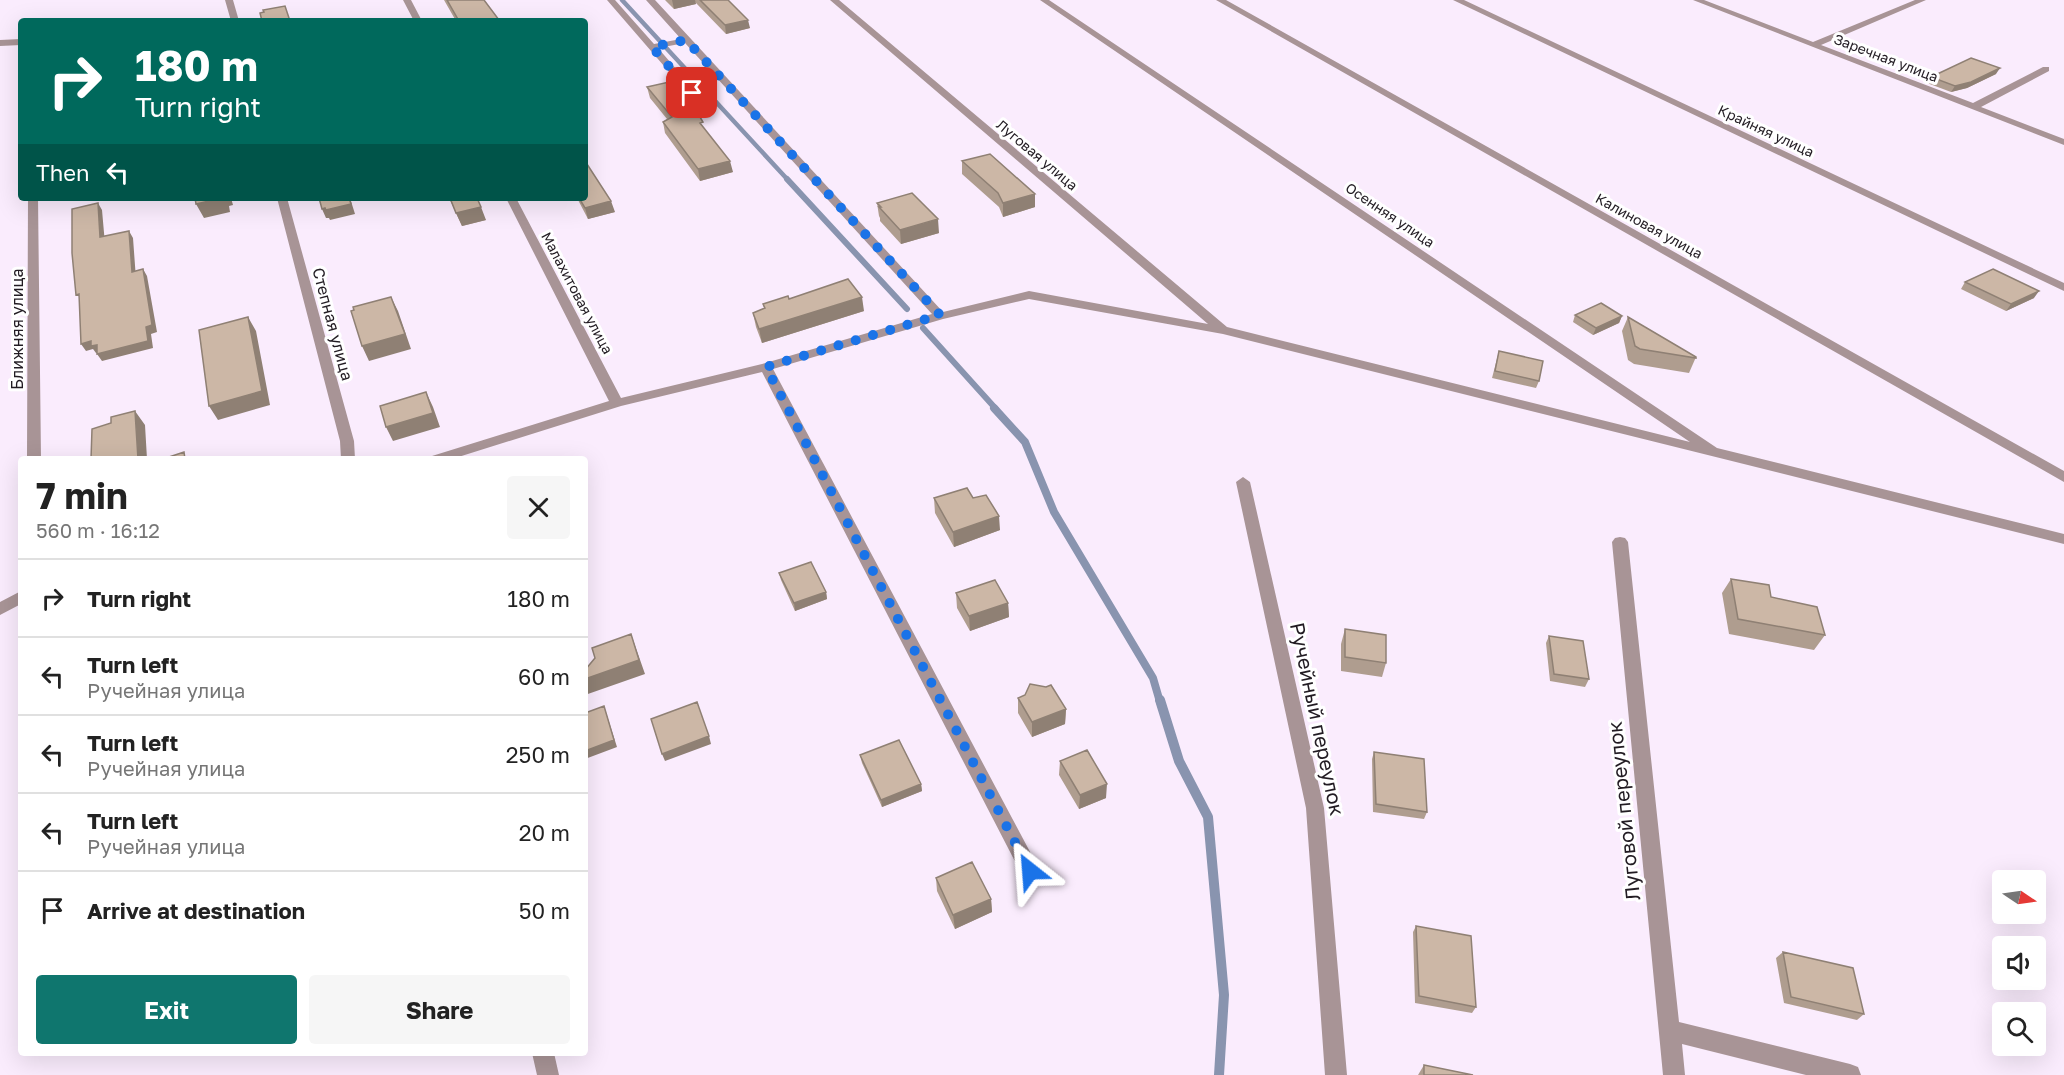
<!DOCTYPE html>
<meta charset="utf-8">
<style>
:root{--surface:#fff;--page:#f6f6f6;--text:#222;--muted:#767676;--line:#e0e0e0;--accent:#0f766e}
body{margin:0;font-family:"Golos Text",sans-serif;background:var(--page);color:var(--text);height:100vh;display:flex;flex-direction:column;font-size:22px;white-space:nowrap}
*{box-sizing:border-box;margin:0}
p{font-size:20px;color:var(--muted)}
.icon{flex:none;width:33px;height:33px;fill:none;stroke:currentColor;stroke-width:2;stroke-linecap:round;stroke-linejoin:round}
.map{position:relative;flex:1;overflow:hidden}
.side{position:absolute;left:18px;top:456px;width:570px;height:600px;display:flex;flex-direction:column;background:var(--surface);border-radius:6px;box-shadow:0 6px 24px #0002}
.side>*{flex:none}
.banner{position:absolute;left:18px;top:18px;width:570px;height:183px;border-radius:6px;box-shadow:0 6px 24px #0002;background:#00695c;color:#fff;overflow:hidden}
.needle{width:39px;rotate:103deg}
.buttons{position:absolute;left:1992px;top:870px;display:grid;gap:12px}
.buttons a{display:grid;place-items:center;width:54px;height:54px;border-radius:6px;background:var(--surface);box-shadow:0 6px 24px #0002;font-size:30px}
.pin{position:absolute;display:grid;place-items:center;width:51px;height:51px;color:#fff;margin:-26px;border-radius:12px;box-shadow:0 3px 9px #0006}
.me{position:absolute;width:66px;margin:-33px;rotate:332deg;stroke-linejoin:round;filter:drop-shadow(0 0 4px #0008)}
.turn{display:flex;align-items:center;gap:21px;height:126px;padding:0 18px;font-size:27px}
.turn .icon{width:78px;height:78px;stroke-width:2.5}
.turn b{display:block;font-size:42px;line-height:51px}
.then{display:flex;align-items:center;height:57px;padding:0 18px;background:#0003;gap:12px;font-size:22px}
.round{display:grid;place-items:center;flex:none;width:63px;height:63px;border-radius:6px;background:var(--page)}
.headline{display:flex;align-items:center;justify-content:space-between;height:102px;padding:0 18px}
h1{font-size:36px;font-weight:700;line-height:45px}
.button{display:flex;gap:12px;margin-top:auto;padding:12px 18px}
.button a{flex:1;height:69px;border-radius:6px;background:var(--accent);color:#fff;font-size:24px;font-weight:700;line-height:69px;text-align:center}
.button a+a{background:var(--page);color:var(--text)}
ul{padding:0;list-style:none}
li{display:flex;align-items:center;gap:18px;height:78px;padding:0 18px;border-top:2px solid var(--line)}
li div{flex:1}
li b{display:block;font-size:22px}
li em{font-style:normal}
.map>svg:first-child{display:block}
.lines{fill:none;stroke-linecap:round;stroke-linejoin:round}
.stream-far3{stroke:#8994af;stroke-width:4.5}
.stream-far2{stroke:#8994af;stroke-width:6}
.stream-far1{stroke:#8994af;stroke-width:8}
.stream{stroke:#8994af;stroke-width:10}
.minor{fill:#a89496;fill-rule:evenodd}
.wall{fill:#af9d8f}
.shaded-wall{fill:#8f8074}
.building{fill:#ccb7a6;stroke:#8f8074;stroke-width:1.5}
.route{stroke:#1a73e8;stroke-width:10;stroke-dasharray:0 18}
.labels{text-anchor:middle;stroke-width:6;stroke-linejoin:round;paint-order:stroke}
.far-street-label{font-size:14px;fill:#221c23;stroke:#fff}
.street-label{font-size:16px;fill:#221c23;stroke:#fff}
.near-street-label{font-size:20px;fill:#221c23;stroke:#fff}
</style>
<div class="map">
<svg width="2064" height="1075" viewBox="0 0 2064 1075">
<rect width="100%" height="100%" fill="#faecfd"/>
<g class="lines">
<!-- stream-far3 -->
<path class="stream-far3" d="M622,0L788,180"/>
<!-- stream-far2 -->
<path class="stream-far2" d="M787,179L907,309
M923,328L996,409"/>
<!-- stream-far1 -->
<path class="stream-far1" d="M994,408L1025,442L1054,512L1153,678L1160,702"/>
<!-- stream -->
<path class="stream" d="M1160,700L1179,761L1208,817L1224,995L1219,1075"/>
<!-- minor -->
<path class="minor" d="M225,0H233L239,21H231Z
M403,0H411L422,21H414Z
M607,0H615L654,44L681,39L646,0H655L943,312L1029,291L1208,324L830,0H839L1227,327L1690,442L1040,0H1049L1717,448L2064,534V544L1223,334L1029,299L943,319L773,369L1037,865L1040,871L1037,877L1030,880L1023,877L762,372L621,406L452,459H430L432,456L609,401L506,198H516L621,398L762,364L932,314L685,43L658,48L708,106V110H702Z
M1216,0H1226L2064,471V482Z
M1453,0H1464L2064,283V291Z
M1693,0H1704L1813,42L1915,0H1926L1821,45L1973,103L2043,67H2049V71L1981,107L2064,139V145Z
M21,39V45L0,46V40Z
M28,198H38L41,459H27Z
M277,198H287L354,441L355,459H341L340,441Z
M1243,477L1250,482L1324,808L1347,1075H1325L1306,808L1236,482Z
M1620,537L1625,538L1628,542L1679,1022L1850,1064L1858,1067L1861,1075H1806L1682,1044L1685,1075H1663L1612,542L1615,538Z
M21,591V604L0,615V602Z
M532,1053H554L559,1075H537Z"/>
</g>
<!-- wall -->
<path class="wall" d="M444,0H484L499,20L507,21H456Z
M665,0H728L750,28L726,34L695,2L696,4L674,9Z
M1996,74L1967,88L1951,92L1927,83L1931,77Z
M647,87L733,172L700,181L665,133L663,122L667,119L650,98Z
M962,161L1035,194V207L1003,217L999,207L962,174Z
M449,198L486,220L462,226Z
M577,198H585L615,212L588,219Z
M877,203L939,233L901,244L880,221V218L879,216Z
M1965,282L2034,298L2006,311L1961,289Z
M789,299L864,311L762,343L756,327L753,313L764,309L763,304Z
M1575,315L1622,316L1619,323L1593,335L1573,322Z
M1628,317L1696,357L1689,373L1634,364L1628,360L1622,331Z
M1499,351L1539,381L1536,388L1492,378Z
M934,498H973L1000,530L954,547L935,513Z
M779,573L826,592L827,599L795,611L781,580Z
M1731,579L1771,597L1825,635L1814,650L1729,634L1722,593Z
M956,593L1008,603L1009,617L970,631L957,608Z
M1345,629L1386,663L1382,677L1341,671V644Z
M1549,636L1589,679L1585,687L1550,681L1546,643Z
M1018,698L1066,709L1065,724L1032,737L1018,713Z
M1374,752L1427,812L1424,819L1373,812L1372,759Z
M860,755L921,784L922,791L882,807L862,763Z
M1060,761L1106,798L1079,809L1059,775Z
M936,878L991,899L992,912L955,929L937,891Z
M1416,926L1476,1007L1472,1013L1415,1003L1413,932Z
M1783,952L1864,1014L1857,1020L1784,1003L1776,958Z
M1424,1065L1473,1075H1418Z"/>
<!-- shaded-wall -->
<path class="shaded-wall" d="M672,0H695L696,4L674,9Z
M748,20L750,28L726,34L725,25Z
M2000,68L1996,74L1967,88L1951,92L1955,86Z
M730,161L733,172L700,181L698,169Z
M1035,194V207L1003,217V203Z
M222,198H231L233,205L229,206L230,212L204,218L196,204Z
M349,198H350L355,214L330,220L329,218H326L322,209Z
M611,201L615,212L588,219L585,208Z
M98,203L102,210L105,244L100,237Z
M481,207L486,220L462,226L456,213Z
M938,219L939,233L901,244L900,230Z
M129,231L133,238L136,279L132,272Z
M143,269L147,276L157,332L151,334L153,348L102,361L97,354L146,327Z
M2039,291L2034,298L2006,311L2011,304Z
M391,297L398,311L411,349L369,361L362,346Z
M862,297L864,311L762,343L759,329Z
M1622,316L1619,323L1593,335L1596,328Z
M248,317L256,331L270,405L218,420L209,406Z
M91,341L97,345L101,352L96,353L93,349L86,351L81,344Z
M426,392L433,407L440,427L393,441L386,427Z
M135,411L145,425L147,459H138Z
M999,516L1000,530L954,547L953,532Z
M826,592L827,599L795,611L794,603Z
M1008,603L1009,617L970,631L969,616Z
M631,634L645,674L585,695V679Z
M604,706L617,747L585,759V751Z
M1066,709L1065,724L1032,737V722Z
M709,736L711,744L665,761L662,754Z
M921,784L922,791L882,807L881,800Z
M1107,784L1106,798L1079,809L1080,795Z
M991,899L992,912L955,929L953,915Z"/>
<!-- building -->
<path class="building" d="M447,0H484L499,20L506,19L507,21H459Z
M700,0H728L748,20L725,25Z
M285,6L290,21H262L260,13L264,12L263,10Z
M1971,58L2000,68L1971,82L1955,86L1931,77Z
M669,82L700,117L703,122L700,123L730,161L698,169L663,122L672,117L647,87Z
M990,154L1035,194L1003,203L998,193L962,161Z
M585,161L611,201L585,208L579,198H585Z
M912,193L938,219L900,230L879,207H881L877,203Z
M195,198H222L196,204Z
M319,198H349L351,204L326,210L325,208L322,209Z
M450,198H477L481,207L456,213Z
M98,203L100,237L129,231L132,272L143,269L152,325L146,327L148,341L97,354V345L91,346V341L81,344L79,294L76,295L72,253V209Z
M1993,269L2039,291L2011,304L1965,282Z
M848,279L862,297L759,329L753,313L765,308L763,304L788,296L789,299Z
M391,297L405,334L362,346L351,311L354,310L353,307Z
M1601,303L1622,316L1596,328L1575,315Z
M248,317L262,391L209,406L199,330Z
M1628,317L1696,357V358L1640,349L1635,346Z
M1499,351L1543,361L1539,381L1495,371Z
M426,392L433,413L386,427L380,406Z
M135,411L138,459H91L92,429L111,423V417Z
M184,452L185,459H163Z
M967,488L973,498L986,495L999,516L953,532L934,498Z
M811,562L826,592L794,603L779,573Z
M1731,579L1769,585L1771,597L1817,607L1825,635L1738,619Z
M995,580L1008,603L969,616L956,593Z
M1345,629L1386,635V663L1345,657Z
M631,634L639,660L585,679V670L595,658L592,648Z
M1549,636L1583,641L1589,679L1554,674Z
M1030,684L1046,687L1051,685L1066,709L1032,722L1018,698L1025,695Z
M697,702L709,736L662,754L651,719Z
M604,706L614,740L585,751V713Z
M899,740L921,784L881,800L860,755Z
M1087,750L1107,784L1080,795L1060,761Z
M1374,752L1424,759L1427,812L1376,804Z
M972,862L991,899L953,915L936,878Z
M1416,926L1471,936L1476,1007L1419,996Z
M1783,952L1853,968L1864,1014L1791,997Z
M1424,1065L1473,1075H1424Z"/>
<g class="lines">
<!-- route -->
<path class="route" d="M692,93L652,47L686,40L940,315L766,367L1030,871"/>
</g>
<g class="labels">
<!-- far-street labels -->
<g class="far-street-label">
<text transform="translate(1886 58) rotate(21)" y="5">Заречная улица</text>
<text transform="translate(1766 131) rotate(25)" y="5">Крайняя улица</text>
<text transform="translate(1037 155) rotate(40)" y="5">Луговая улица</text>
<text transform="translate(1390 215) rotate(34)" y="5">Осенняя улица</text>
<text transform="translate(1649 226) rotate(29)" y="5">Калиновая улица</text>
<text transform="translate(577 293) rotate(62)" y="5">Малахитовая улица</text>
</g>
<!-- street labels -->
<g class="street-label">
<text transform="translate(333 324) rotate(75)" y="6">Степная улица</text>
<text transform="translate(17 329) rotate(-90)" y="6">Ближняя улица</text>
</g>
<!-- near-street labels -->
<g class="near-street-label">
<text transform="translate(1317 719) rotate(78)" y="7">Ручейный переулок</text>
<text transform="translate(1624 811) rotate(-96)" y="7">Луговой переулок</text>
</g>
</g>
</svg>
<div class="buttons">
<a><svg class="needle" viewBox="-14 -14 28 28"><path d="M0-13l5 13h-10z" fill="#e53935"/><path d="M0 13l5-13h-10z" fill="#767676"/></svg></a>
<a><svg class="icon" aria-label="sound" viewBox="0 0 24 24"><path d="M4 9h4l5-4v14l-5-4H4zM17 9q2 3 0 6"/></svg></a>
<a><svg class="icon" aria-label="search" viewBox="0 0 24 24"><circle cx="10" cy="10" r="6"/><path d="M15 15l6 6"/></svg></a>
</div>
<div class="pin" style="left:692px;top:93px;background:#d93025"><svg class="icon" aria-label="arrive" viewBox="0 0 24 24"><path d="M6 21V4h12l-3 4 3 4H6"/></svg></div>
<svg class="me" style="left:1030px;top:871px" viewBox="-20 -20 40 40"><path d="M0-17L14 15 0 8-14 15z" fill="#1a73e8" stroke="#fff" stroke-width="4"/></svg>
<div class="banner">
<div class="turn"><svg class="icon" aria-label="right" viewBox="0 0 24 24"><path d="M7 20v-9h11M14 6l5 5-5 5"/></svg><div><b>180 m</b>Turn right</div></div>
<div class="then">Then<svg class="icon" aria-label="left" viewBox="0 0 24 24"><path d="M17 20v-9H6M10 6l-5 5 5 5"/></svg></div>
</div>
<section class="side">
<div class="headline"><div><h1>7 min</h1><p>560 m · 16:12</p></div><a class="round"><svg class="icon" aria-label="close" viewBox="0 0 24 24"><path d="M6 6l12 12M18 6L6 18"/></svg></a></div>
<ul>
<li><svg class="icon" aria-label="right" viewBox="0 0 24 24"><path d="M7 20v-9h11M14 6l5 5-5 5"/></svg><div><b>Turn right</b></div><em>180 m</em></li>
<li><svg class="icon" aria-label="left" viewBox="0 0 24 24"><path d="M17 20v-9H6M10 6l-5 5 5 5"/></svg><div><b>Turn left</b><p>Ручейная улица</p></div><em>60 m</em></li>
<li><svg class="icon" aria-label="left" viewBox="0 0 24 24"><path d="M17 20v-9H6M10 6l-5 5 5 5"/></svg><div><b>Turn left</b><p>Ручейная улица</p></div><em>250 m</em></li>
<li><svg class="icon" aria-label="left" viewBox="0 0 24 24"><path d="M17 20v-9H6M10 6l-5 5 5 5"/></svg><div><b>Turn left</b><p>Ручейная улица</p></div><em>20 m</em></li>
<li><svg class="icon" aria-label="arrive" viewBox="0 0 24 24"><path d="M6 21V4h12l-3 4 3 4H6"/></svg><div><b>Arrive at destination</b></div><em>50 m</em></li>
</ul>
<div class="button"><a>Exit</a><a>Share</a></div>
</section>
</div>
